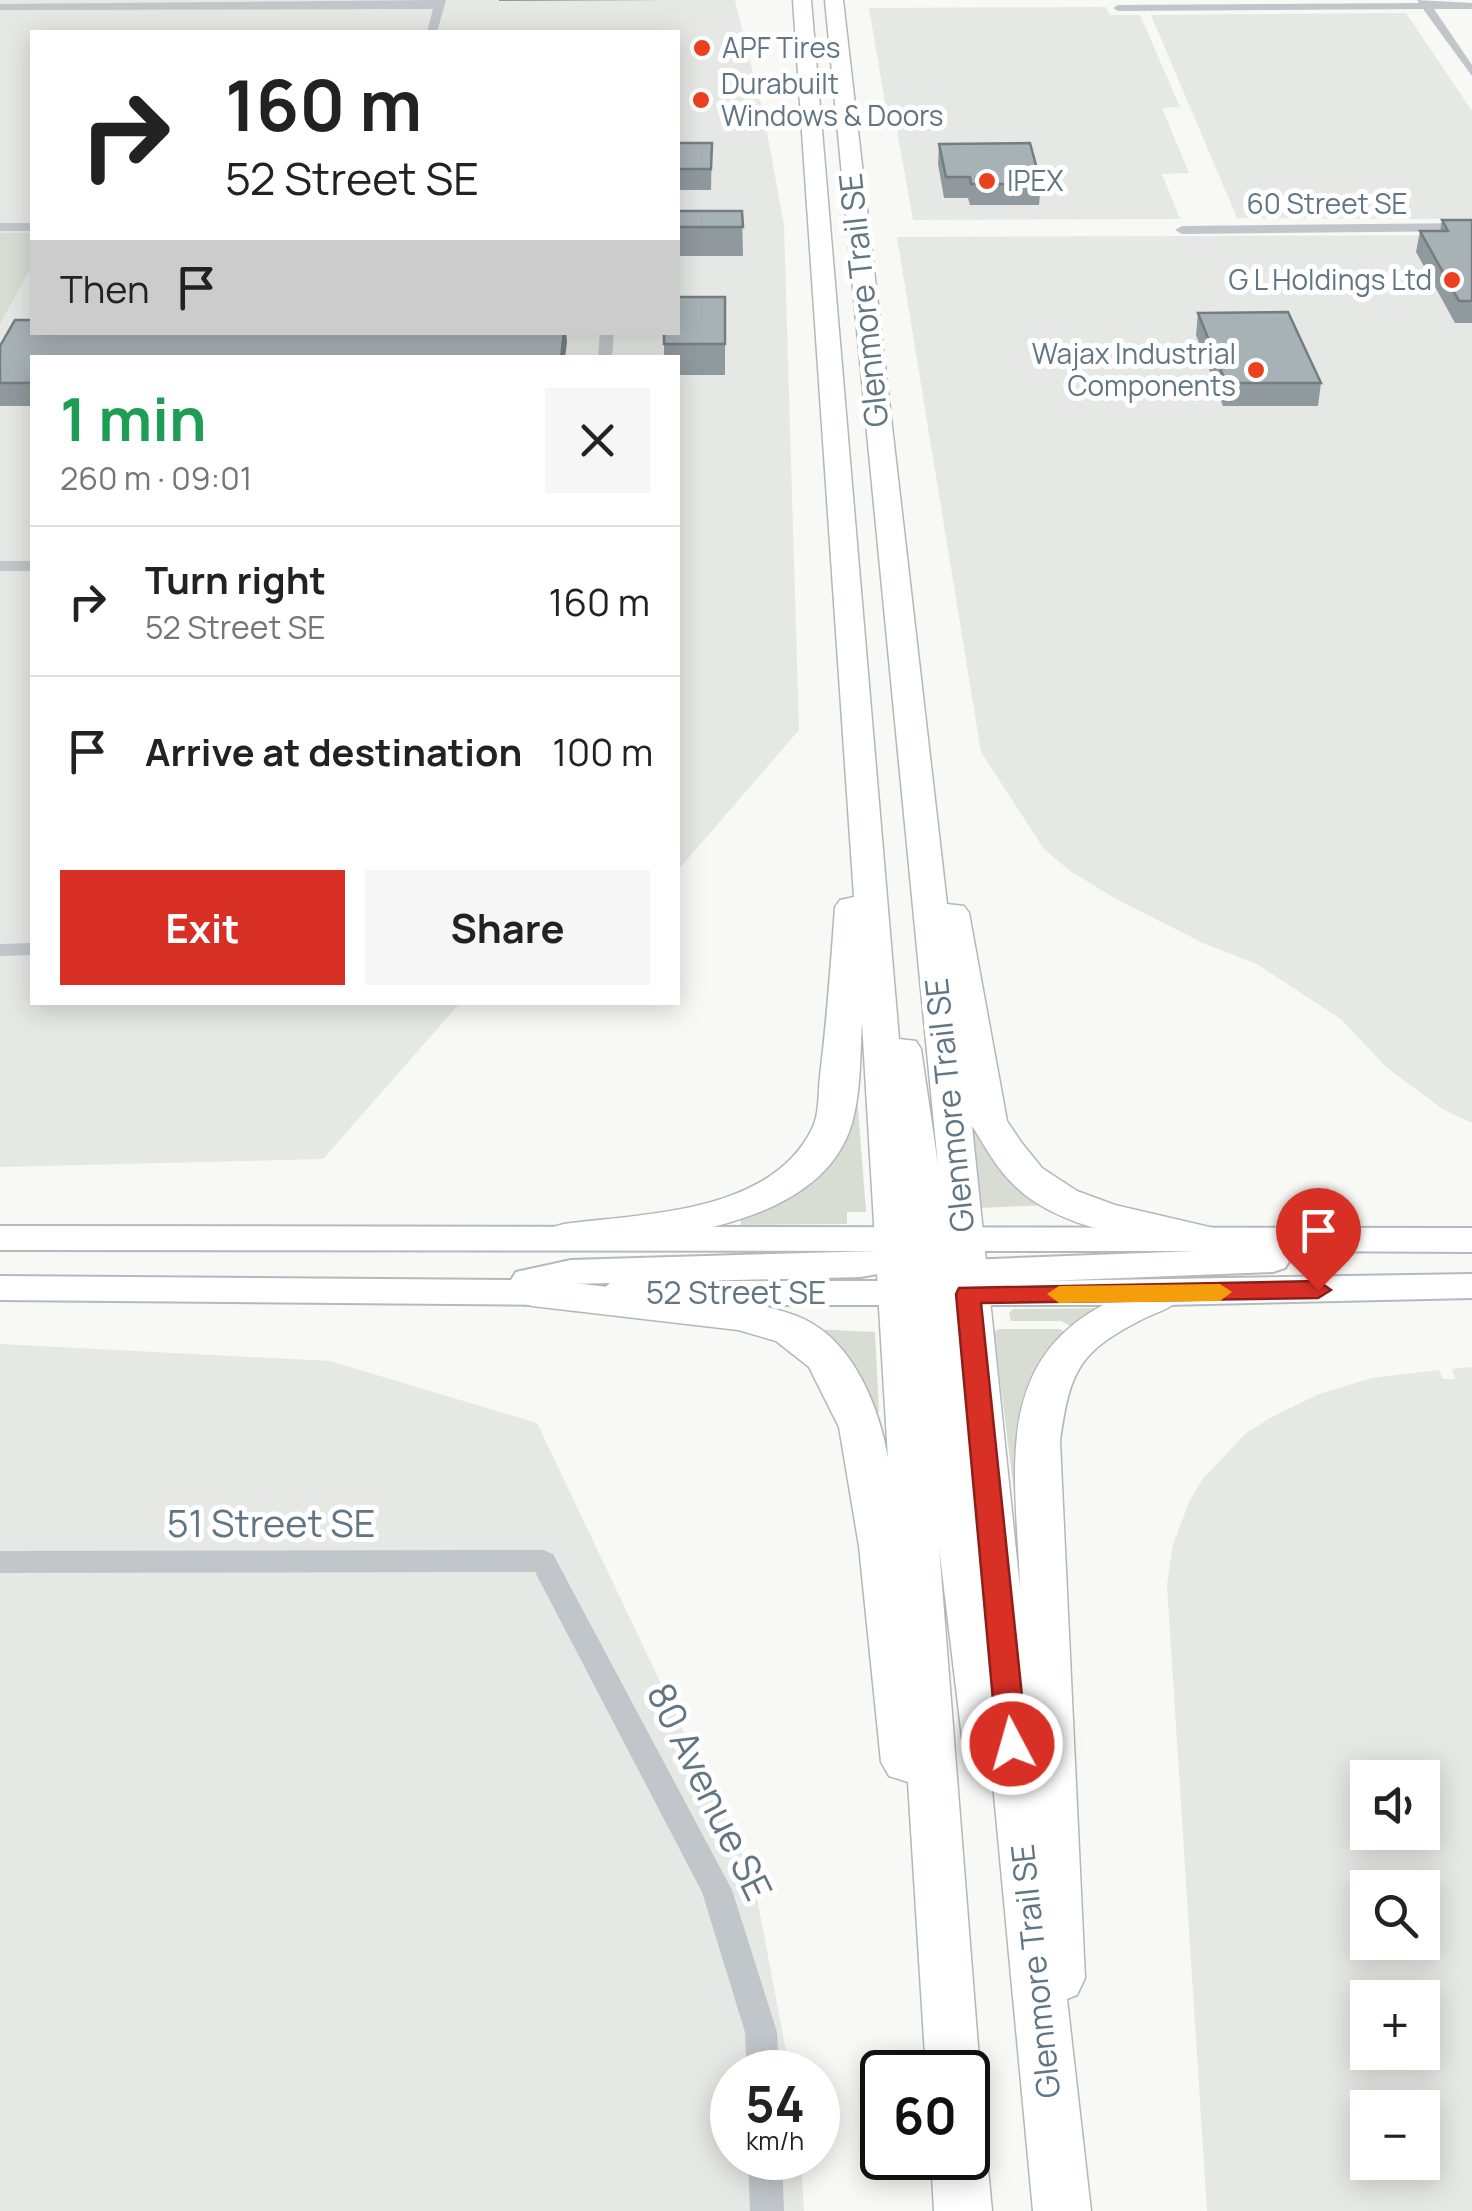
<!DOCTYPE html>
<meta charset="utf-8">
<style>
:root{--surface:#fff;--page:#f6f6f6;--text:#222;--muted:#767676;--line:#e0e0e0;--accent:#d93025}
body{margin:0;font-family:Manrope,sans-serif;background:var(--page);color:var(--text);height:100vh;display:flex;flex-direction:column;font-size:38px;white-space:nowrap}
*{box-sizing:border-box;margin:0}
p{font-size:32px;color:var(--muted)}
.icon{flex:none;width:55px;height:55px;fill:none;stroke:currentColor;stroke-width:2;stroke-linecap:round;stroke-linejoin:round}
.map{position:relative;flex:1;overflow:hidden}
.details{position:absolute;left:30px;top:355px;width:650px;height:650px;display:flex;flex-direction:column;background:var(--surface);border-radius:0px;box-shadow:0 5px 25px #0003}
.details>*{flex:none}
.top-card{position:absolute;left:30px;top:30px;width:650px;height:305px;border-radius:0px;box-shadow:0 5px 25px #0003;background:#fff;color:var(--text);overflow:hidden}
.fabs{position:absolute;left:1350px;top:1760px;display:grid;gap:20px}
.fabs a{display:grid;place-items:center;width:90px;height:90px;border-radius:0px;background:var(--surface);box-shadow:0 5px 25px #0003;font-size:50px}
.speed{position:absolute;left:710px;top:2050px;display:flex;gap:20px;font-size:50px;font-weight:700;text-align:center}
.speed>*{display:grid;place-content:center;width:130px;height:130px;border-radius:50%;background:var(--surface);box-shadow:0 5px 25px #0003;line-height:1}
.speed small{font-size:25px;font-weight:400}
.speed .limit{border:5px solid #111;border-radius:15px;background:#fff;color:#111}
.pin{position:absolute;display:grid;place-items:center;width:85px;height:85px;color:#fff;margin:-102px -42px;border-radius:50% 50% 50% 0;rotate:-45deg;box-shadow:0 0 10px #0007}
.pin .icon{rotate:45deg}
.me{position:absolute;width:110px;margin:-55px;rotate:354deg;stroke-linejoin:round;filter:drop-shadow(0 0 8px #0008)}
.turn{display:flex;align-items:center;gap:35px;height:210px;padding:0 30px;font-size:45px}
.turn .icon{width:130px;height:130px;stroke-width:2.5}
.turn b{display:block;font-size:70px;line-height:85px}
.then{display:flex;align-items:center;height:95px;padding:0 30px;background:#0003;gap:20px;font-size:38px}
.round{display:grid;place-items:center;flex:none;width:105px;height:105px;border-radius:0px;background:var(--page)}
.headline{display:flex;align-items:center;justify-content:space-between;height:170px;padding:0 30px}
h1{font-size:60px;font-weight:700;line-height:75px;color:#1e9e55}
.primary-button{display:flex;gap:20px;margin-top:auto;padding:20px 30px}
.primary-button a{flex:1;height:115px;border-radius:0px;background:var(--accent);color:#fff;font-size:40px;font-weight:700;line-height:115px;text-align:center}
.primary-button a+a{background:var(--page);color:var(--text)}
ul{padding:0;list-style:none}
li{display:flex;align-items:center;gap:30px;height:150px;padding:0 30px;border-top:2px solid var(--line)}
li div{flex:1}
li b{display:block;font-size:38px}
li em{font-style:normal}
.map>svg:first-child{display:block}
.built{fill:#e6e8e6;fill-rule:evenodd}
.green{fill:#d8ddd4}
.lines{fill:none;stroke-linecap:round;stroke-linejoin:round}
.secondary-casing{stroke:#b2babe;stroke-width:4}
.primary-casing{stroke:#b1b8bc;stroke-width:3}
.minor{fill:#c0c6c9;fill-rule:evenodd}
.secondary{fill:#fff;fill-rule:evenodd}
.primary{fill:#fff;fill-rule:evenodd}
.wall{fill:#90999d}
.shaded-wall{fill:#757d80}
.building{fill:#a7b2b7;stroke:#757d80;stroke-width:2.5}
.route{fill:#d93025;stroke:#8d1f18;stroke-width:2.5}
.slow{fill:#f59e0b}
.poi-dot{fill:#ec4121;stroke:#fff;stroke-width:4}
.labels{text-anchor:middle;stroke-width:10;stroke-linejoin:round;paint-order:stroke}
.far-poi-label{font-size:28px;fill:#617682;stroke:#fff;text-anchor:start}
.far-street-label{font-size:28px;fill:#617682;stroke:#fff}
.street-label{font-size:32px;fill:#617682;stroke:#fff}
.near-street-label{font-size:38px;fill:#617682;stroke:#fff}
</style>
<div class="map">
<svg width="1472" height="2211" viewBox="0 0 1472 2211">
<rect width="100%" height="100%" fill="#f8f8f5"/>
<!-- built -->
<path class="built" d="M0,0H735L736,5L764,116L784,225L799,730L678,870V358H32V1002L460,1003L323,1159L0,1167ZM32,32H678V332H32Z
M1106,7L1110,15H1140L1180,107L1162,108L1189,173L1162,174L1180,219L913,220L893,108H886L869,8Z
M1406,13L1472,111V219L1237,218L1151,15Z
M1472,235V1123L1444,1110L1386,1067L1342,1020L1257,964L1205,944L1118,900L1070,871L1044,849L981,752L897,237Z
M0,1344L330,1361L537,1423L753,1877L790,2072H732V2158H801L804,2211H0Z
M1472,1367V2211H1207L1167,1585L1173,1544L1190,1500L1202,1480L1245,1434L1270,1418L1319,1394L1372,1378L1439,1370L1443,1379H1455L1452,1369ZM1368,1778H1422V1832H1368ZM1368,1888H1422V1942H1368ZM1368,1998H1422V2052H1368ZM1368,2108H1422V2162H1368Z"/>
<!-- green -->
<path class="green" d="M0,233H32V266L0,324Z
M857,1095L866,1212H847V1224L741,1225V1218Z
M970,1126H979L1047,1205L980,1208Z
M1106,1308L1073,1327L1061,1321H1011L1009,1313L1013,1309Z
M811,1329L875,1332L879,1412H868Z
M999,1329H1060L1065,1332L1025,1490L1014,1491L994,1332Z"/>
<g class="lines">
<defs>
<path id="secondary" d="M0,1226L1472,1228V1252L1284,1251L1290,1260L1285,1268L1273,1272L1045,1281L1472,1274V1298L1164,1305H617L604,1302L599,1293L610,1283L570,1284L576,1293L571,1302L558,1305L0,1300V1276L511,1280L516,1272L571,1260L876,1251L0,1250ZM932,1251H1196L942,1261L930,1265L924,1273L929,1281H697L861,1277L930,1264L935,1256Z"/>
<path id="primary" d="M793,0H811L899,1039L916,1041L921,1049L938,1165L825,0H843L947,904L964,906L969,913L1007,1121L1021,1142L1042,1168L1077,1191L1115,1205L1218,1229L1224,1238L1218,1247L1204,1251C1143,1238 1059,1231 1013,1184C996,1168 985,1146 972,1126L1020,1589C1017,1477 989,1363 1107,1303C1129,1291 1153,1276 1178,1283L1184,1293C1176,1307 1160,1311 1145,1318C1079,1351 1070,1370 1060,1441L1085,1978L1077,1995L1067,1999L1091,2211H1033L992,1773L972,1768L964,1754L939,1547L980,2072L972,2090L968,2092V2072H926L908,1782L889,1776L881,1762L859,1546L839,1427L809,1367L776,1341L738,1330L532,1306L518,1302L512,1292L518,1282L532,1278C583,1284 633,1290 684,1295C722,1300 768,1303 804,1319C854,1343 879,1407 888,1458L862,1022C860,1054 861,1092 852,1123C821,1230 655,1238 564,1250L550,1246L544,1237L550,1228L564,1224C645,1213 770,1214 812,1129C820,1113 818,1092 820,1076C827,1020 831,963 835,907L840,900L854,897Z
M968,2135L979,2139L987,2158L992,2211H934L931,2158H968Z"/>
</defs>
<!-- secondary casing -->
<use href="#secondary" class="secondary-casing"/>
<!-- primary casing -->
<use href="#primary" class="primary-casing"/>
<!-- minor -->
<path class="minor" d="M436,0H446L437,32H427L433,9L0,10V4Z
M1417,0L1472,3V9H1434L1472,65V76L1423,9L1118,11L1113,8L1118,5L1419,3Z
M0,223H32V231H0Z
M1472,223V231L1182,234L1175,230L1182,226Z
M600,332H614L612,358H598Z
M0,561H32V571H0Z
M32,943V955L0,956V944Z
M543,1550L553,1554L732,1890L777,2032L779,2072H747L745,2032L702,1892L535,1572L0,1573V1551Z
M748,2158H782L784,2211H750Z"/>
<!-- secondary -->
<use href="#secondary" class="secondary"/>
<!-- primary -->
<use href="#primary" class="primary"/>
</g>
<!-- wall -->
<path class="wall" d="M499,0H666L499,1Z
M678,143H712L711,190H678Z
M939,144L1041,184L1039,205H970L968,198H944L938,164Z
M678,211H742L743,256H678Z
M1442,220H1472V323H1455L1416,252L1420,231H1440Z
M725,297V375H678V358H664V344Z
M1198,313L1321,383L1318,406H1223L1196,335Z
M567,342L32,358V406H0V346Z"/>
<!-- shaded-wall -->
<path class="shaded-wall" d="M564,332H566L567,342L565,358H561Z"/>
<!-- building -->
<path class="building" d="M678,143H712L711,169H678Z
M1030,143L1041,184H971L970,177H946L939,144Z
M678,211H742L743,227H678Z
M1442,220H1472V301H1459L1420,231H1448Z
M678,297H725V344H664V332H678Z
M1288,312L1321,383H1226L1198,313Z
M15,320H32V332H564L561,358H32V383H0V346Z"/>
<!-- route -->
<path class="route" d="M1318,1281L1331,1290L1318,1298L981,1303L1027,1744L1023,1753L1012,1757L1002,1753L997,1744L956,1294L959,1288Z"/>
<!-- slow -->
<path class="slow" d="M1220,1284L1232,1292L1220,1301L1059,1303L1047,1294L1059,1286Z"/>
<!-- markers -->
<g class="poi-dot">
<circle cx="702" cy="48" r="10"/>
<circle cx="701" cy="100" r="10"/>
<circle cx="987" cy="181" r="10"/>
<circle cx="1452" cy="280" r="10"/>
<circle cx="1256" cy="370" r="10"/>
</g>
<g class="labels">
<!-- far-poi labels -->
<g class="far-poi-label">
<text x="722" y="58">APF Tires</text>
<text x="721" y="94">Durabuilt<tspan x="721" dy="32">Windows &amp; Doors</tspan></text>
<text x="1007" y="191">IPEX</text>
<text x="1432" y="290" text-anchor="end">G L Holdings Ltd</text>
<text x="1236" y="364" text-anchor="end">Wajax Industrial<tspan x="1236" dy="32">Components</tspan></text>
</g>
<!-- far-street labels -->
<g class="far-street-label">
<text x="1327" y="214">60 Street SE</text>
</g>
<!-- street labels -->
<g class="street-label">
<text transform="translate(864 300) rotate(-96)" y="11">Glenmore Trail SE</text>
<text transform="translate(950 1105) rotate(-96)" y="11">Glenmore Trail SE</text>
<text x="736" y="1304">52 Street SE</text>
<text transform="translate(1036 1971) rotate(-96)" y="11">Glenmore Trail SE</text>
</g>
<!-- near-street labels -->
<g class="near-street-label">
<text x="271" y="1537">51 Street SE</text>
<text transform="translate(709 1792) rotate(64)" y="13">80 Avenue SE</text>
</g>
</g>
</svg>
<div class="fabs">
<a><svg class="icon" aria-label="sound" viewBox="0 0 24 24"><path d="M4 9h4l5-4v14l-5-4H4zM17 9q2 3 0 6"/></svg></a>
<a><svg class="icon" aria-label="search" viewBox="0 0 24 24"><circle cx="10" cy="10" r="6"/><path d="M15 15l6 6"/></svg></a>
<a>+</a>
<a>−</a>
</div>
<div class="speed"><div>54<small>km/h</small></div><div class="limit">60</div></div>
<div class="pin" style="left:1318px;top:1290px;background:#d93025"><svg class="icon" aria-label="arrive" viewBox="0 0 24 24"><path d="M6 21V4h12l-3 4 3 4H6"/></svg></div>
<svg class="me" style="left:1012px;top:1744px" viewBox="-20 -20 40 40"><circle r="17" fill="#d93025" stroke="#fff" stroke-width="3"/><path d="M0-11L8 9 0 5-8 9z" fill="#fff"/></svg>
<div class="top-card">
<div class="turn"><svg class="icon" aria-label="right" viewBox="0 0 24 24"><path d="M7 20v-9h11M14 6l5 5-5 5"/></svg><div><b>160 m</b>52 Street SE</div></div>
<div class="then">Then<svg class="icon" aria-label="arrive" viewBox="0 0 24 24"><path d="M6 21V4h12l-3 4 3 4H6"/></svg></div>
</div>
<section class="details">
<div class="headline"><div><h1>1 min</h1><p>260 m · 09:01</p></div><a class="round"><svg class="icon" aria-label="close" viewBox="0 0 24 24"><path d="M6 6l12 12M18 6L6 18"/></svg></a></div>
<ul>
<li><svg class="icon" aria-label="right" viewBox="0 0 24 24"><path d="M7 20v-9h11M14 6l5 5-5 5"/></svg><div><b>Turn right</b><p>52 Street SE</p></div><em>160 m</em></li>
<li><svg class="icon" aria-label="arrive" viewBox="0 0 24 24"><path d="M6 21V4h12l-3 4 3 4H6"/></svg><div><b>Arrive at destination</b></div><em>100 m</em></li>
</ul>
<div class="primary-button"><a>Exit</a><a>Share</a></div>
</section>
</div>
